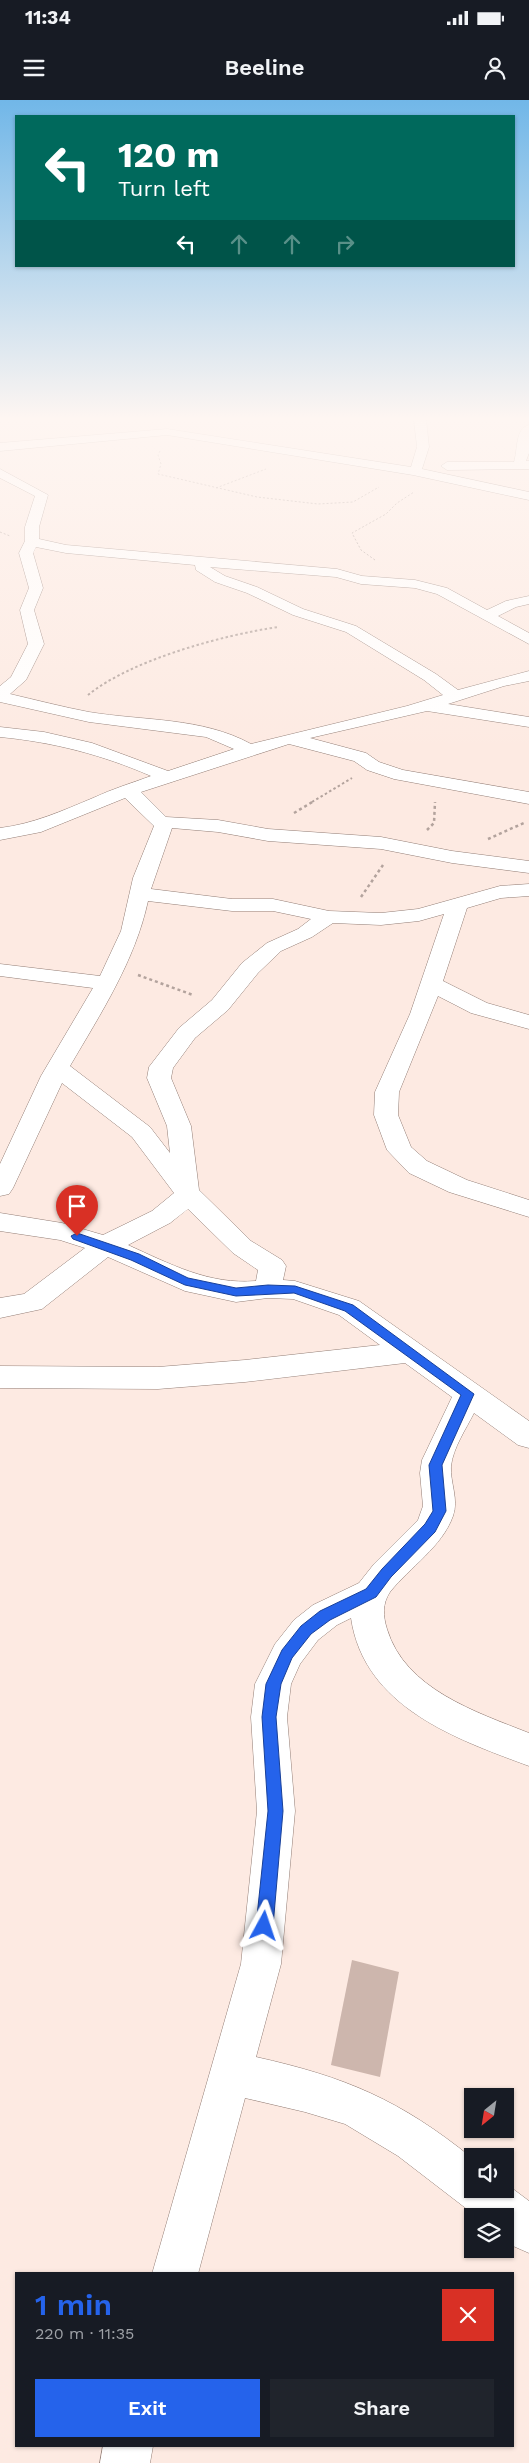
<!DOCTYPE html>
<meta charset="utf-8">
<style>
:root{--surface:#171b24;--page:#20242c;--text:#f1f3f6;--muted:#9ea1a6;--accent:#2563eb}
body{margin:0;font-family:"Work Sans",sans-serif;background:var(--page);color:var(--text);height:100vh;display:flex;flex-direction:column;font-size:19px;white-space:nowrap}
*{box-sizing:border-box;margin:0}
p{font-size:16px;color:var(--muted)}
.icon{flex:none;width:28px;height:28px;fill:none;stroke:currentColor;stroke-width:2;stroke-linecap:round;stroke-linejoin:round}
.map{position:relative;flex:1;overflow:hidden}
.panel{position:absolute;left:15px;top:2172px;width:499px;height:175px;display:flex;flex-direction:column;background:var(--surface);border-radius:0px;box-shadow:0 1px 4px #0004}
.panel>*{flex:none}
.top-card{position:absolute;left:15px;top:15px;width:500px;height:152px;border-radius:0px;box-shadow:0 1px 4px #0004;background:#00695c;color:#fff;overflow:hidden}
.needle{width:32px;rotate:210deg}
.tools{position:absolute;left:464px;top:1988px;display:grid;gap:10px}
.tools a{display:grid;place-items:center;width:50px;height:50px;border-radius:0px;background:var(--surface);box-shadow:0 1px 4px #0004;font-size:25px}
.pin{position:absolute;display:grid;place-items:center;width:42px;height:42px;color:#fff;margin:-51px -21px;border-radius:50% 50% 50% 0;rotate:-45deg;box-shadow:0 0 5px #0007}
.pin .icon{rotate:45deg}
.me{position:absolute;width:55px;margin:-28px;rotate:5deg;stroke-linejoin:round;filter:drop-shadow(0 0 4px #0008)}
.turn{display:flex;align-items:center;gap:18px;height:105px;padding:0 20px;font-size:22px}
.turn .icon{width:65px;height:65px;stroke-width:2.5}
.turn b{display:block;font-size:35px;line-height:42px}
.lanes{display:flex;align-items:center;height:48px;padding:0 20px;background:#0003;justify-content:center;gap:25px;direction:ltr}
.lanes .off{opacity:.35}
.round{display:grid;place-items:center;flex:none;width:52px;height:52px;border-radius:0px;background:var(--page)}
.overview{display:flex;align-items:center;justify-content:space-between;height:85px;padding:0 20px}
h1{font-size:30px;font-weight:600;line-height:38px;color:var(--accent)}
.action{display:flex;gap:10px;margin-top:auto;padding:10px 20px}
.action a{flex:1;height:58px;border-radius:0px;background:var(--accent);color:#fff;font-size:20px;font-weight:600;line-height:58px;text-align:center}
.action a+a{background:var(--page);color:var(--text)}
.status{display:flex;justify-content:space-between;align-items:center;height:35px;padding:0 25px;background:var(--surface);direction:ltr}
.status svg{height:14px;fill:currentColor}
header{display:flex;justify-content:space-between;align-items:center;height:65px;padding:0 20px;background:var(--surface);font-size:22px;font-weight:600}
.map>svg:first-child{display:block}
.building{fill:#cdb6ad}
.lines{fill:none;stroke-linecap:round;stroke-linejoin:round}
.street-casing{stroke:#937e76;stroke-width:1}
.path-far2{stroke:#b3a39d;stroke-width:1;stroke-dasharray:2 2;stroke-linecap:butt}
.path-far1{stroke:#b3a39d;stroke-width:2;stroke-dasharray:2.5 2.5;stroke-linecap:butt}
.path{stroke:#b3a39d;stroke-width:2.5;stroke-dasharray:3 3;stroke-linecap:butt}
.street{fill:#fff;fill-rule:evenodd}
.route{fill:#2563eb;stroke:#184099}
</style>
<div class="status"><b>11:34</b><svg viewBox="0 0 49 12"><path d="M0 12V9h3v3zM5 12V6h3v6zM10 12V3h3v9zM15 12V0h3v12zM26 1h20v11H26zM47 4h2v5h-2z"/></svg></div>
<header><svg class="icon" aria-label="menu" viewBox="0 0 24 24"><path d="M4 6h16M4 12h16M4 18h16"/></svg>Beeline<svg class="icon" aria-label="person" viewBox="0 0 24 24"><circle cx="12" cy="8" r="4"/><path d="M4 21q1-7 8-7t8 7"/></svg></header>
<div class="map">
<svg width="529" height="2363" viewBox="0 0 529 2363">
<rect width="100%" height="100%" fill="#fdeae2"/>
<!-- building -->
<path class="building" d="M352,1860L399,1872L380,1977L331,1965Z"/>
<g class="lines">
<defs>
<path id="street" d="M414,319H426L429,347L422,369L529,392V400L413,375L167,335L0,351V343L167,329L411,367L417,347Z
M529,325V353L526,361H529V369L447,370L441,366L447,362H514C518,350 515,328 529,325Z
M0,369L48,395L39,427V439L66,445L337,469L362,476L415,480L447,488L487,510L506,501L529,496V504L516,507L498,516L529,533V544L437,494L415,488L361,484L336,477L210,467L225,476L257,487L303,509L356,526L436,574L458,590L529,571V581L504,586L448,604L529,617V627L427,611L310,638L366,653L379,662L403,670L529,692V704L394,679L367,670L354,661L289,644L141,692L166,717L218,720L268,729L381,737L452,751L529,761V773L452,763L381,749L268,741L218,732L172,728L151,789L232,799H273L329,811L381,813L418,809L500,786L529,784V796L501,798L467,808L443,881L487,903L529,915V929L471,913L438,896L399,992L398,1015L411,1047L427,1061L467,1080L529,1100V1117L449,1092L409,1073L387,1050L374,1015L375,992L410,914L444,814L419,821L381,825L333,823L312,837L281,851L258,873L228,910L195,938L173,968L171,978L191,1026L199,1090L251,1141L282,1160L286,1166L283,1180L295,1181L359,1201L529,1321V1348L518,1345L474,1313C466,1329 453,1348 451,1366C450,1383 459,1399 453,1416C442,1447 410,1467 390,1492C382,1504 383,1516 387,1529C405,1589 476,1612 529,1633V1666C456,1639 364,1607 351,1518L337,1525L318,1540L300,1564L291,1584L287,1617L295,1711L281,1864L256,1957C346,1977 400,2000 472,2058V2089H505V2083L529,2101V2153L513,2146L505,2140V2116H476L398,2056L345,2024L305,2012L245,1998L198,2174H152L241,1864L257,1711L251,1617L255,1584L275,1544L294,1520L313,1505L359,1483L374,1464L418,1420L423,1406L420,1373L422,1360L452,1297L405,1263L245,1282L158,1289L0,1288V1266L158,1267L245,1260L380,1245L339,1215L293,1199L268,1198L236,1202L185,1191L108,1157L42,1209L0,1218V1198L24,1194L85,1148L60,1140L0,1131V1113L62,1123L103,1135L152,1111L174,1093L132,1037L62,983L13,1088L9,1094L0,1096V1064L41,976L93,888L0,876V864L100,876L121,831L133,778L154,726L125,698L41,732L0,740V728C33,724 62,711 93,698C112,689 132,683 151,676C103,655 53,642 0,637V627L44,632L92,643L168,671L234,649L206,637L89,622L0,602V586L11,577L28,544L20,510L29,488L19,453L25,441V427L35,396L0,378ZM36,447L66,453L195,465L196,470L215,482L247,493L293,515L346,532L424,580L443,595L407,606L251,644C202,617 143,621 89,612C63,607 36,600 10,594L26,580L44,544L34,510L43,488L33,453ZM148,801L232,811H273L311,819L298,829L267,843L242,863L212,900L179,928L149,967L147,978L167,1026L170,1053L150,1027L70,966C101,913 135,861 148,801ZM188,1109L233,1153L258,1170L256,1181C209,1185 170,1164 128,1145L170,1123Z
M103,2346H153L150,2363H100Z"/>
</defs>
<!-- street casing -->
<use href="#street" class="street-casing"/>
<!-- path-far2 -->
<path class="path-far2" d="M160,351L158,355L161,364L158,374L257,397L318,404L353,402L379,387
M216,388L266,369
M0,432L10,436
M375,460L361,450L352,433L386,414L397,403L414,392"/>
<!-- path-far1 -->
<path class="path-far1" d="M88,595C131,560 223,535 278,527
M312,702L352,678"/>
<!-- path -->
<path class="path" d="M294,713L314,701
M427,730L434,723L435,702
M488,739L526,722
M361,797L383,765
M138,875L193,895"/>
<!-- street -->
<use href="#street" class="street"/>
</g>
<!-- sky -->
<linearGradient id="sky" x2="0" y2="1"><stop stop-color="#71b7e8"/><stop offset="0.49" stop-color="#fef6f2"/><stop offset="1" stop-color="#fef6f2" stop-opacity="0"/></linearGradient>
<rect width="529" height="650" fill="url(#sky)"/>
<!-- route -->
<path class="route" d="M77,1133L139,1154L188,1178L236,1188L268,1185L295,1186L353,1205L474,1294L442,1365L446,1411L435,1432L391,1477L376,1497L330,1520L311,1534L292,1558L281,1584L276,1617L283,1711L273,1826L270,1832L264,1834L259,1832L256,1826L268,1711L262,1617L266,1584L282,1550L301,1526L320,1511L366,1489L382,1469L425,1424L433,1411L429,1365L461,1295L345,1211L294,1193L236,1196L185,1185L131,1160L73,1139L71,1136Z"/>
</svg>
<div class="tools">
<a><svg class="needle" viewBox="-14 -14 28 28"><path d="M0-13l5 13h-10z" fill="#e53935"/><path d="M0 13l5-13h-10z" fill="#9ea1a6"/></svg></a>
<a><svg class="icon" aria-label="sound" viewBox="0 0 24 24"><path d="M4 9h4l5-4v14l-5-4H4zM17 9q2 3 0 6"/></svg></a>
<a><svg class="icon" aria-label="layers" viewBox="0 0 24 24"><path d="M12 4l9 5-9 5-9-5zM3 14l9 5 9-5"/></svg></a>
</div>
<div class="pin" style="left:77px;top:1136px;background:#d93025"><svg class="icon" aria-label="arrive" viewBox="0 0 24 24"><path d="M6 21V4h12l-3 4 3 4H6"/></svg></div>
<svg class="me" style="left:264px;top:1826px" viewBox="-20 -20 40 40"><path d="M0-17L14 15 0 8-14 15z" fill="#2563eb" stroke="#fff" stroke-width="4"/></svg>
<div class="top-card">
<div class="turn"><svg class="icon" aria-label="left" viewBox="0 0 24 24"><path d="M17 20v-9H6M10 6l-5 5 5 5"/></svg><div><b>120 m</b>Turn left</div></div>
<div class="lanes"><svg class="icon" aria-label="left" viewBox="0 0 24 24"><path d="M17 20v-9H6M10 6l-5 5 5 5"/></svg><svg class="icon off" aria-label="ahead" viewBox="0 0 24 24"><path d="M12 20V5M6 11l6-6 6 6"/></svg><svg class="icon off" aria-label="ahead" viewBox="0 0 24 24"><path d="M12 20V5M6 11l6-6 6 6"/></svg><svg class="icon off" aria-label="right" viewBox="0 0 24 24"><path d="M7 20v-9h11M14 6l5 5-5 5"/></svg></div>
</div>
<section class="panel">
<div class="overview"><div><h1>1 min</h1><p>220 m · 11:35</p></div><a class="round" style="background:#d93025;color:#fff"><svg class="icon" aria-label="close" viewBox="0 0 24 24"><path d="M6 6l12 12M18 6L6 18"/></svg></a></div>
<div class="action"><a>Exit</a><a>Share</a></div>
</section>
</div>
